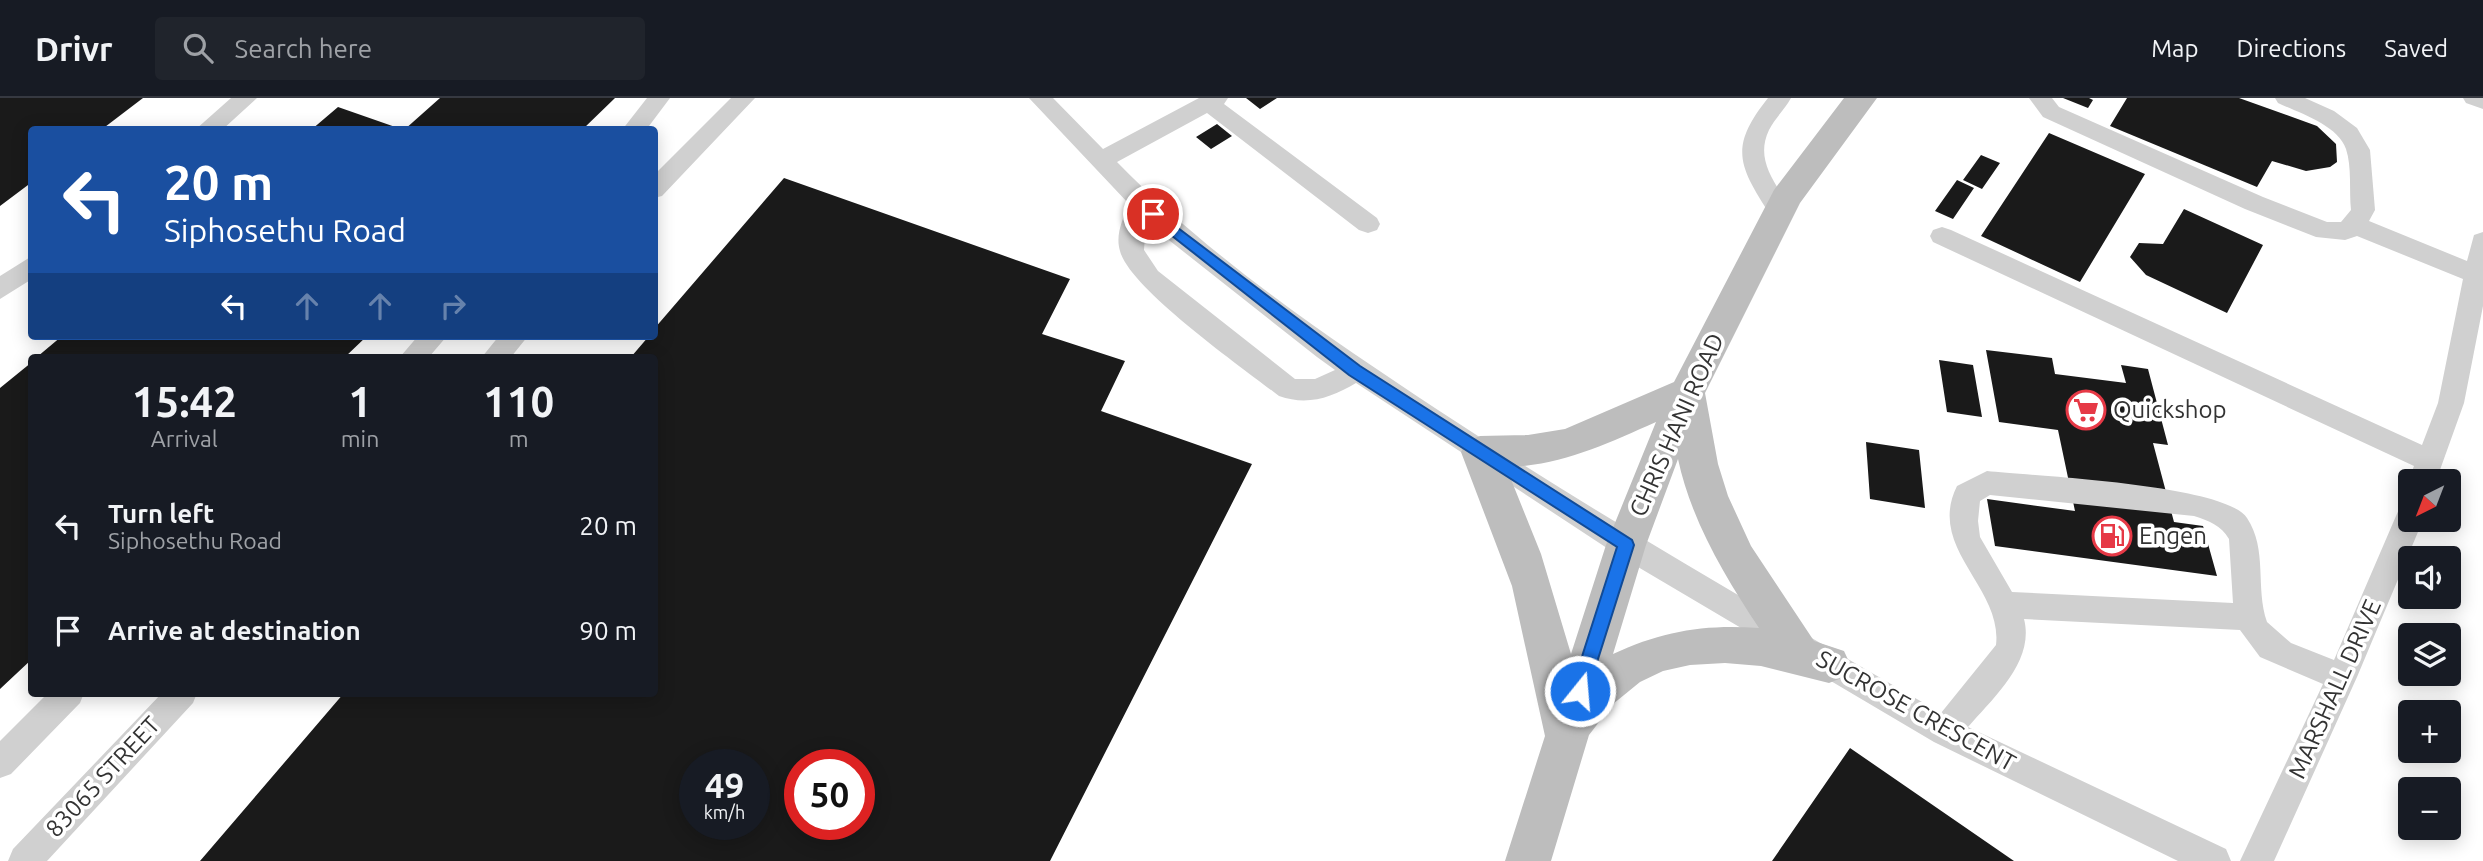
<!DOCTYPE html>
<meta charset="utf-8">
<style>
:root{--surface:#171b24;--page:#20242c;--text:#f1f3f6;--muted:#9ea1a6;--line:#363941}
body{margin:0;font-family:Ubuntu,sans-serif;background:var(--page);color:var(--text);height:100vh;display:flex;flex-direction:column;font-size:26px;white-space:nowrap}
*{box-sizing:border-box;margin:0}
p{font-size:23px;color:var(--muted)}
.icon{flex:none;width:38px;height:38px;fill:none;stroke:currentColor;stroke-width:2;stroke-linecap:round;stroke-linejoin:round}
.map{position:relative;flex:1;overflow:hidden}
.side{position:absolute;left:28px;top:256px;width:630px;height:343px;display:flex;flex-direction:column;background:var(--surface);border-radius:7px;box-shadow:0 4px 18px #0003}
.side>*{flex:none}
.banner{position:absolute;left:28px;top:28px;width:630px;height:214px;border-radius:7px;box-shadow:0 4px 18px #0003;background:#1a4fa0;color:#fff;overflow:hidden}
.needle{width:46px;rotate:222deg}
.tools{position:absolute;left:2398px;top:371px;display:grid;gap:14px}
.tools a{display:grid;place-items:center;width:63px;height:63px;border-radius:7px;background:var(--surface);box-shadow:0 4px 18px #0003;font-size:35px}
.speed{position:absolute;left:679px;top:651px;display:flex;gap:14px;font-size:35px;font-weight:700;text-align:center}
.speed>*{display:grid;place-content:center;width:91px;height:91px;border-radius:50%;background:var(--surface);box-shadow:0 4px 18px #0003;line-height:1}
.speed small{font-size:18px;font-weight:400}
.speed .limit{border:10px solid #d22;background:#fff;color:#111}
.pin{position:absolute;display:grid;place-items:center;width:60px;height:60px;color:#fff;margin:-30px;border:4px solid #fff;border-radius:50%;box-shadow:0 2px 7px #0007}
.me{position:absolute;width:77px;margin:-38px;rotate:17deg;stroke-linejoin:round;filter:drop-shadow(0 0 5px #0008)}
.turn{display:flex;align-items:center;gap:24px;height:147px;padding:0 21px;font-size:32px}
.turn .icon{width:91px;height:91px;stroke-width:2.5}
.turn b{display:block;font-size:49px;line-height:60px}
.lanes{display:flex;align-items:center;height:66px;padding:0 21px;background:#0003;justify-content:center;gap:35px;direction:ltr}
.lanes .off{opacity:.35}
.eta{display:flex;justify-content:space-evenly;align-items:center;height:119px;text-align:center}
.eta b{font-size:42px;font-weight:600;line-height:49px}
ul{padding:0;list-style:none}
li{display:flex;align-items:center;gap:21px;height:105px;padding:0 21px}
li div{flex:1}
li b{display:block;font-size:26px}
li em{font-style:normal}
header{display:flex;align-items:center;gap:42px;box-sizing:border-box;height:98px;padding:0 35px;background:var(--surface);border-bottom:2px solid var(--line)}
header strong{font-size:33px}
nav{display:flex;gap:38px;margin-inline-start:auto;font-size:24px}
.search{width:490px;height:63px;background:var(--page);display:flex;align-items:center;gap:18px;box-sizing:border-box;padding:0 24px;border-radius:7px;color:var(--muted);font-size:26px}
.map>svg:first-child{display:block}
.building{fill:#1a1a1a;fill-rule:evenodd}
.lines{fill:none;stroke-linecap:round;stroke-linejoin:round}
.lane{fill:#d0d0d0;fill-rule:evenodd}
.secondary{fill:#bdbdbd;fill-rule:evenodd}
.route{fill:#1a73e8;stroke:#114b97;stroke-width:2}
.labels{text-anchor:middle;stroke-width:7;stroke-linejoin:round;paint-order:stroke}
.poi-label{font-size:24px;fill:#333;stroke:#fff;text-anchor:start}
.street-label{font-size:24px;fill:#333;stroke:#fff}
</style>
<header>
<strong>Drivr</strong>
<div class="search"><svg class="icon" aria-label="search" viewBox="0 0 24 24"><circle cx="10" cy="10" r="6"/><path d="M15 15l6 6"/></svg>Search here</div>
<nav><a>Map</a><a>Directions</a><a>Saved</a></nav>
</header>
<div class="map">
<svg width="2483" height="763" viewBox="0 0 2483 763">
<rect width="100%" height="100%" fill="#fff"/>
<!-- building -->
<path class="building" d="M0,0H143L101,32H32V84L0,108Z
M440,0H615L582,32H404Z
M1246,0H1277L1260,11Z
M2063,0H2089L2093,2L2088,10Z
M2127,0H2239L2317,28L2336,46L2337,64L2330,69L2306,73L2272,63L2257,89L2110,28Z
M338,9L401,31V32H311Z
M1217,26L1232,38L1211,51L1196,39Z
M2049,35L2145,76L2080,184L1981,138Z
M1981,57L2000,65L1982,91L1963,82Z
M784,80L1070,181L1042,236L1125,263L1101,313L1252,366L1050,763H200L344,595H654V259H631L649,238H654V231ZM695,667H754V726H695ZM800,667H859V726H800Z
M1957,82L1974,90L1953,121L1935,113Z
M2184,111L2263,147L2227,215L2146,177L2130,159L2139,145L2163,146Z
M62,238H367L345,259H37Z
M1986,252L2052,260L2055,276L2126,285L2121,267L2148,271L2168,347L2153,345L2174,424L2203,428L2217,478L1995,448L1987,401L2075,413L2058,332L1999,324Z
M1939,262L1973,267L1982,319L1947,314Z
M32,264V561L0,591V290Z
M1866,344L1919,352L1925,410L1870,401Z
M1850,650L2014,763H1772Z"/>
<g class="lines">
<!-- lane -->
<path class="lane" d="M231,0H257L222,32H195Z
M647,0H670L646,32H622Z
M731,0H755L662,98L654,100V77Z
M1029,0H1053L1103,51L1199,0H1228L1224,6L1377,120L1380,126L1377,132L1368,135L1359,132L1207,15L1117,64C1212,161 1326,238 1438,312C1602,420 1772,517 1941,615L1996,547C2003,489 1926,450 1957,388L1987,373C2033,378 2225,386 2247,420C2268,452 2255,489 2267,524L2291,545L2334,562L2396,418L2400,409L2410,406V422H2423L2357,579L2274,763H2240L2323,586L2260,559L2240,532L2024,521C2035,563 1993,600 1968,629L2226,751L2231,763H2178L1934,644L1616,456L1356,285C1331,300 1307,308 1279,298C1243,270 1130,191 1120,153C1115,137 1123,120 1129,106ZM1146,124L1317,259L1335,272L1315,281H1295L1158,173L1144,152ZM1990,397L2194,418C2209,423 2221,427 2229,441L2233,505L2012,494L1980,439L1978,423L1980,403Z
M1768,0H1791C1785,11 1775,20 1769,32C1754,63 1777,87 1792,112L1789,118L1780,121L1771,118C1739,68 1728,50 1768,0Z
M2029,0H2052L2059,9L2263,99L2327,124H2341L2351,112C2349,93 2352,69 2346,51C2338,27 2299,15 2278,5L2275,0H2305L2334,13L2357,30L2370,52L2375,112L2369,123L2467,163L2474,137L2483,134V208L2464,305L2436,383H2410V387L2408,383L2414,368L1933,144L1930,138L1933,132L1942,129L1951,132L2422,347L2438,305L2463,181L2357,138L2345,142L2316,139L2245,111L2043,19Z
M2463,0H2483V11L2466,5Z
M32,158V181L0,201V178Z
M418,238H447L429,259H400Z
M499,238H528L511,259H482Z
M48,595H84L80,605L11,676L0,680V643Z
M162,595H197L193,605L47,763H8L13,751Z"/>
<!-- secondary -->
<path class="secondary" d="M1844,0H1877L1800,105L1705,295L1718,366L1728,398L1751,448L1814,543L1844,553L1850,566L1844,579L1829,585L1761,568L1725,565L1690,567L1663,573L1640,584L1613,606L1589,637L1551,763H1505L1545,638L1512,488L1461,354L1467,343L1480,338L1528,337L1565,331L1674,284L1774,92ZM1656,324L1606,447L1571,556L1541,456L1506,369C1561,368 1606,346 1656,324ZM1678,361C1691,422 1725,479 1759,530C1705,526 1662,533 1613,556L1646,447Z"/>
</g>
<!-- route -->
<path class="route" d="M1153,111L1360,268L1632,442L1634,447L1586,599H1574L1571,593L1617,449L1349,277L1148,119V112Z"/>
<!-- icons -->
<defs>
<symbol id="supermarket-ring" viewBox="-11 -11 22 22"><circle r="9.5" fill="#fff" stroke="#e63946" stroke-width="1.5"/><path d="M-6-5.5h2.5l.6 2H6L4.5 2H-2.5L-4.4-4H-6ZM-1.5 3.2a1.3 1.3 0 1 0 .1 0ZM3 3.2a1.3 1.3 0 1 0 .1 0Z" fill="#e63946"/></symbol>
<symbol id="fuel-ring" viewBox="-11 -11 22 22"><circle r="9.5" fill="#fff" stroke="#e63946" stroke-width="1.5"/><path d="M-5.5-6h7V0h2V4h1.3V-2.5L3-4.5l.8-.8L6-3V5H2.5V1h-1V6h-7ZM-4.2-4.7v3.2H.2V-4.7Z" fill="#e63946"/></symbol>
</defs>
<g fill-rule="evenodd">
<use href="#supermarket-ring" x="2064" y="290" width="44" height="44"/>
<use href="#fuel-ring" x="2090" y="416" width="44" height="44"/>
</g>
<g class="labels">
<!-- poi labels -->
<g class="poi-label">
<text x="2113" y="320">Quickshop</text>
<text x="2139" y="446">Engen</text>
</g>
<!-- street labels -->
<g class="street-label">
<text transform="translate(1677 327) rotate(-66)" y="8">CHRIS HANI ROAD</text>
<text transform="translate(2335 591) rotate(-66)" y="8">MARSHALL DRIVE</text>
<text transform="translate(1916 613) rotate(29)" y="8">SUCROSE CRESCENT</text>
<text transform="translate(103 679) rotate(-47)" y="8">83065 STREET</text>
</g>
</g>
</svg>
<div class="tools">
<a><svg class="needle" viewBox="-14 -14 28 28"><path d="M0-13l5 13h-10z" fill="#e53935"/><path d="M0 13l5-13h-10z" fill="#9ea1a6"/></svg></a>
<a><svg class="icon" aria-label="sound" viewBox="0 0 24 24"><path d="M4 9h4l5-4v14l-5-4H4zM17 9q2 3 0 6"/></svg></a>
<a><svg class="icon" aria-label="layers" viewBox="0 0 24 24"><path d="M12 4l9 5-9 5-9-5zM3 14l9 5 9-5"/></svg></a>
<a>+</a>
<a>−</a>
</div>
<div class="speed"><div>49<small>km/h</small></div><div class="limit">50</div></div>
<div class="pin" style="left:1153px;top:116px;background:#d93025"><svg class="icon" aria-label="arrive" viewBox="0 0 24 24"><path d="M6 21V4h12l-3 4 3 4H6"/></svg></div>
<svg class="me" style="left:1580px;top:593px" viewBox="-20 -20 40 40"><circle r="17" fill="#1a73e8" stroke="#fff" stroke-width="3"/><path d="M0-11L8 9 0 5-8 9z" fill="#fff"/></svg>
<div class="banner">
<div class="turn"><svg class="icon" aria-label="left" viewBox="0 0 24 24"><path d="M17 20v-9H6M10 6l-5 5 5 5"/></svg><div><b>20 m</b>Siphosethu Road</div></div>
<div class="lanes"><svg class="icon" aria-label="left" viewBox="0 0 24 24"><path d="M17 20v-9H6M10 6l-5 5 5 5"/></svg><svg class="icon off" aria-label="ahead" viewBox="0 0 24 24"><path d="M12 20V5M6 11l6-6 6 6"/></svg><svg class="icon off" aria-label="ahead" viewBox="0 0 24 24"><path d="M12 20V5M6 11l6-6 6 6"/></svg><svg class="icon off" aria-label="right" viewBox="0 0 24 24"><path d="M7 20v-9h11M14 6l5 5-5 5"/></svg></div>
</div>
<section class="side">
<div class="eta">
<div><b>15:42</b><p>Arrival</p></div>
<div><b>1</b><p>min</p></div>
<div><b>110</b><p>m</p></div>
</div>
<ul>
<li><svg class="icon" aria-label="left" viewBox="0 0 24 24"><path d="M17 20v-9H6M10 6l-5 5 5 5"/></svg><div><b>Turn left</b><p>Siphosethu Road</p></div><em>20 m</em></li>
<li><svg class="icon" aria-label="arrive" viewBox="0 0 24 24"><path d="M6 21V4h12l-3 4 3 4H6"/></svg><div><b>Arrive at destination</b></div><em>90 m</em></li>
</ul>
</section>
</div>
